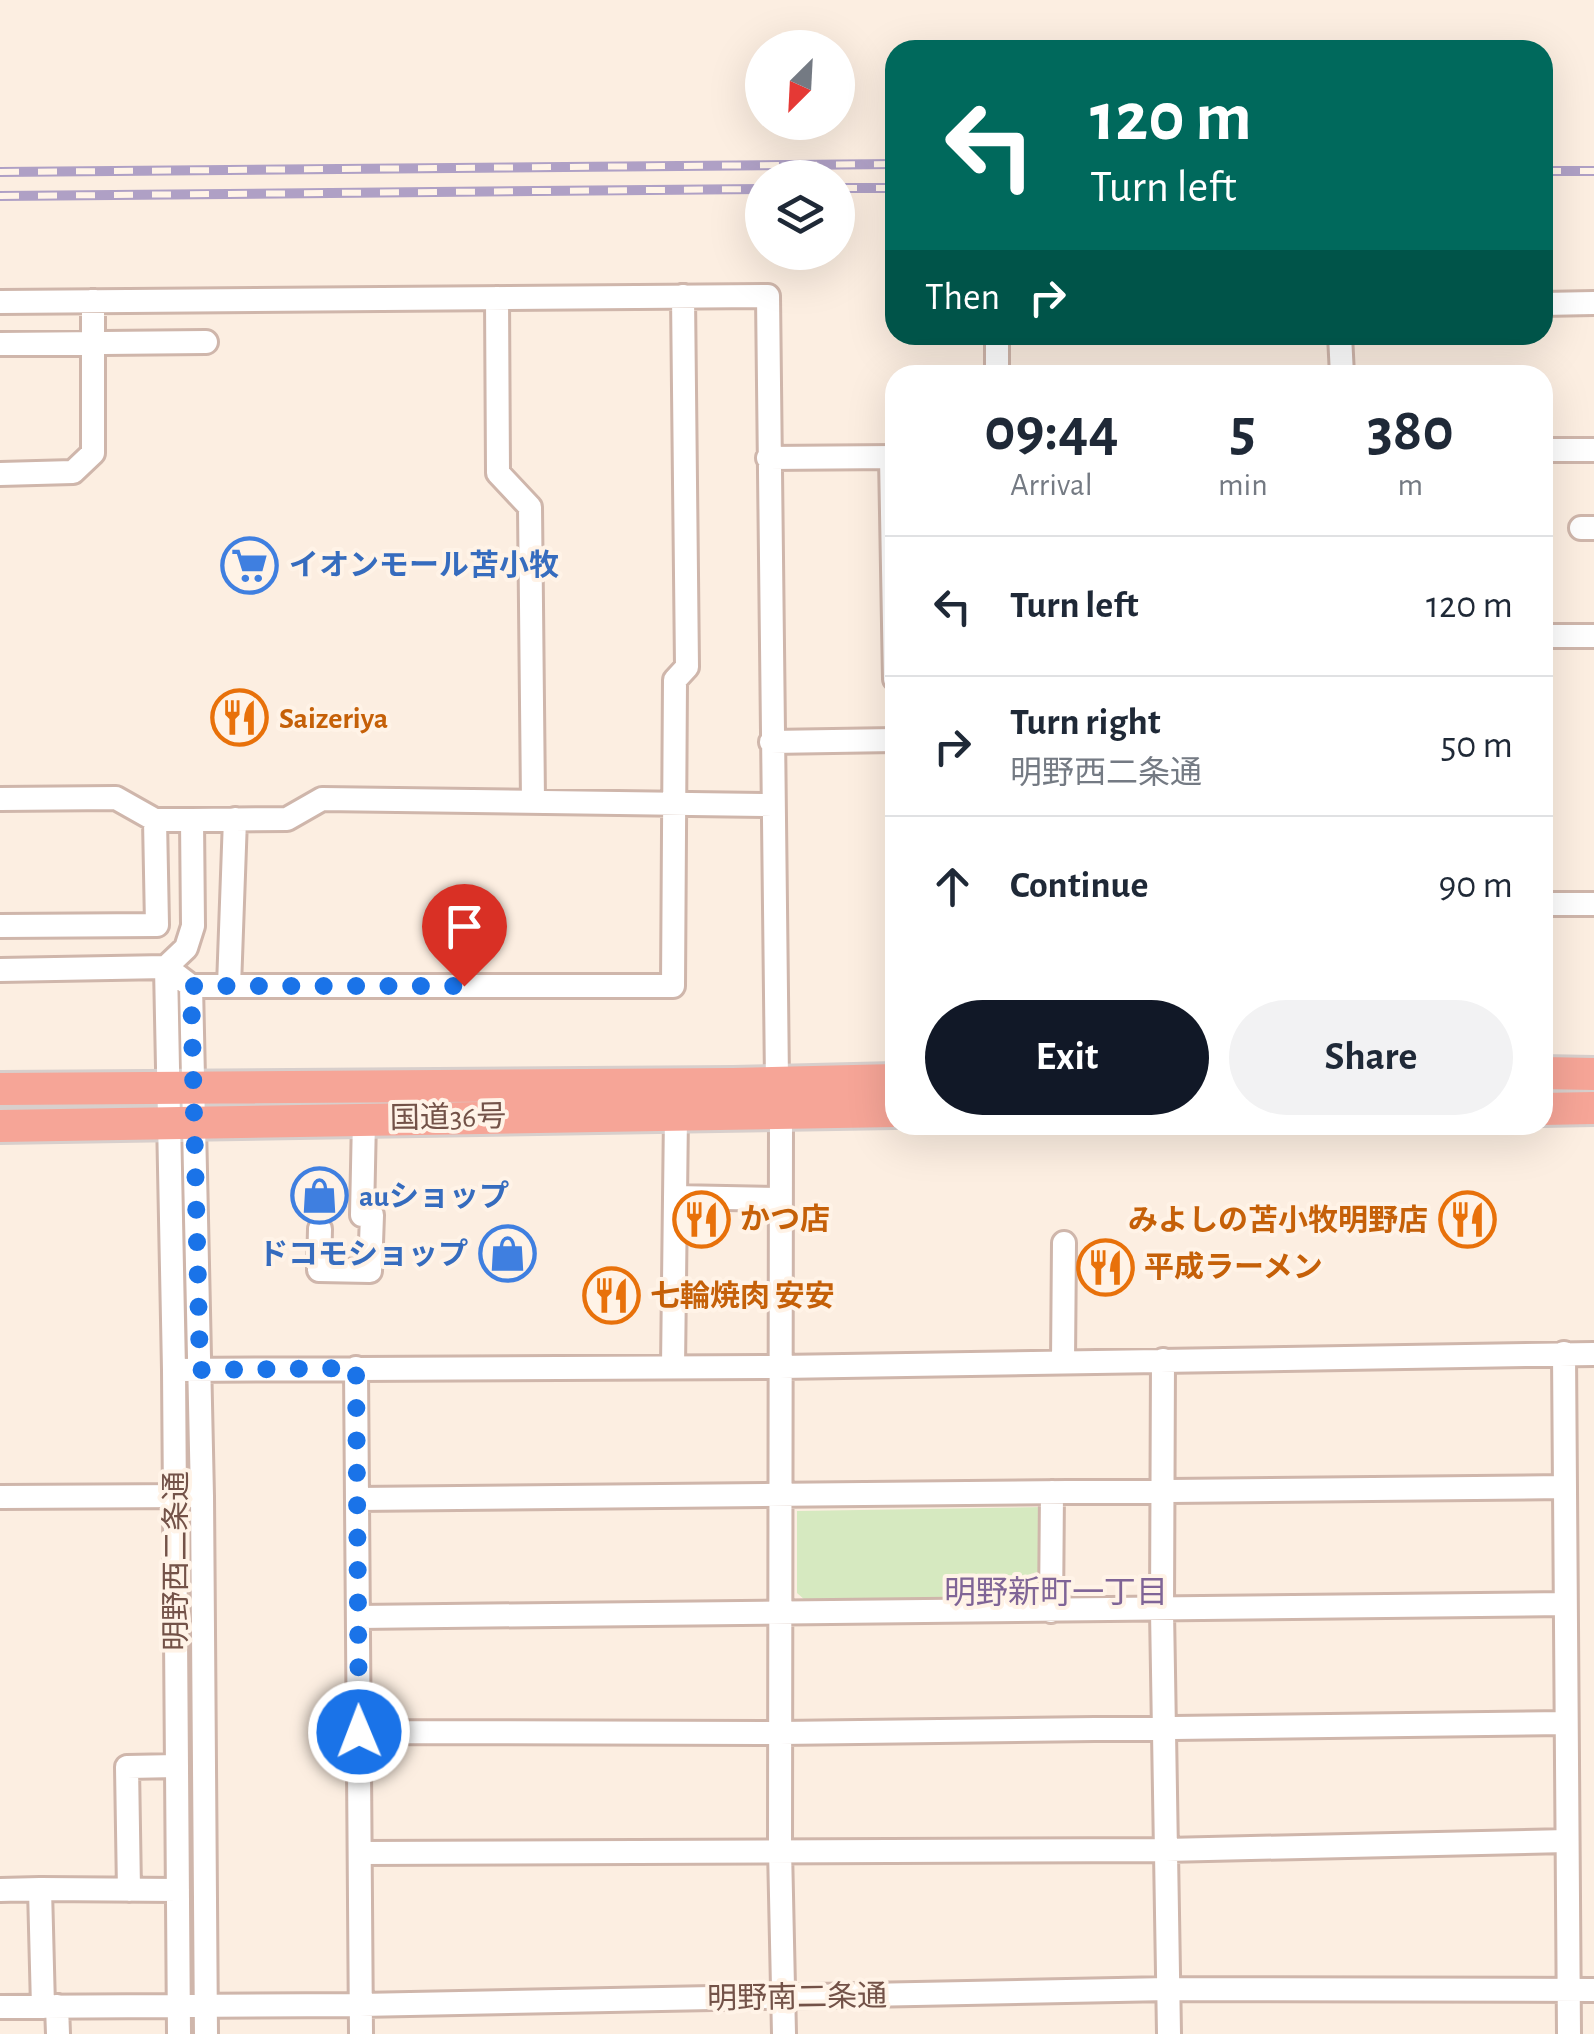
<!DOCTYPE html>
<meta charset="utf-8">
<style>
:root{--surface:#fff;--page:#f2f2f3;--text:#1f2937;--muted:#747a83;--line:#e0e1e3;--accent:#111827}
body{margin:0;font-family:"Alegreya Sans","Noto Sans JP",sans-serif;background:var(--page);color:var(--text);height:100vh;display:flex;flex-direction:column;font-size:38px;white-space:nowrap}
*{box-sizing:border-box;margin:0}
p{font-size:32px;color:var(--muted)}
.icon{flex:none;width:55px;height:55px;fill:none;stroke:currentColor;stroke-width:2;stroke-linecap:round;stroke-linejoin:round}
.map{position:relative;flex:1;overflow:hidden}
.drawer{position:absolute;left:885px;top:365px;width:668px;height:770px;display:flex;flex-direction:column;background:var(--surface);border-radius:30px;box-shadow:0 10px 40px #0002}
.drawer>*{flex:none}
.hud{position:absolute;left:885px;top:40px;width:668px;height:305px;border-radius:30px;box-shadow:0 10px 40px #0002;background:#00695c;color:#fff;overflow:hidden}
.needle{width:65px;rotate:204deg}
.fabs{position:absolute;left:745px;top:30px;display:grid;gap:20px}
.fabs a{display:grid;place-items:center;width:110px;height:110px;border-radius:50%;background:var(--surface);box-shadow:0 10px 40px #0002;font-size:50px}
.pin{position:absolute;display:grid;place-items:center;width:85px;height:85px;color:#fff;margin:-102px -42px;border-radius:50% 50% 50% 0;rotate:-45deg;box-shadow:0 0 10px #0007}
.pin .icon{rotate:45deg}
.me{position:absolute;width:110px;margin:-55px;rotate:359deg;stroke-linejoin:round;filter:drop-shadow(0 0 8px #0008)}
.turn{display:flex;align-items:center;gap:35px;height:210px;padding:0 40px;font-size:45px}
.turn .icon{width:130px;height:130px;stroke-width:2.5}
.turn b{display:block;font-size:70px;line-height:85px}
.then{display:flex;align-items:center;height:95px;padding:0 40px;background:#0003;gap:20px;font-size:38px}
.eta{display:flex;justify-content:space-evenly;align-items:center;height:170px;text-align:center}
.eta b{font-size:60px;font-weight:700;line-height:70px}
.primary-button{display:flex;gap:20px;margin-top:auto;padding:20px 40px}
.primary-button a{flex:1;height:115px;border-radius:60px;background:var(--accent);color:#fff;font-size:40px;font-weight:700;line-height:115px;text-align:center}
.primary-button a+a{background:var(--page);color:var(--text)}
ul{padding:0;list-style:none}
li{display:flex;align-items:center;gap:30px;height:140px;padding:0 40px;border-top:2px solid var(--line)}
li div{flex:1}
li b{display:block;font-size:38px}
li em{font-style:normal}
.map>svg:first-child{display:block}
.green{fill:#d6e9c0}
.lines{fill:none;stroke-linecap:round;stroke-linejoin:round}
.minor-casing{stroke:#cfb6ab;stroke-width:28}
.highway-casing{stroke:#d8cfcc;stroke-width:38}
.minor{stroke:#fff;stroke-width:22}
.highway{stroke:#f6a597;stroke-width:32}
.rail-casing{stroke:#afa0c5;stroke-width:10}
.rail{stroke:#fff3e7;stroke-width:6;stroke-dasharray:19;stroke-linecap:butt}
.route{stroke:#1a73e8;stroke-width:18;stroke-dasharray:0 32.4}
.labels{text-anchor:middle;stroke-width:8;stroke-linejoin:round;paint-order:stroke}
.shop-label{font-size:30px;font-weight:bold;fill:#366cbe;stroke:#fff3e7;text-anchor:start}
.food-label{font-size:30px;font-weight:bold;fill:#c56008;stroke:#fff3e7;text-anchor:start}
.street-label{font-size:30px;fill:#735248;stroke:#fff3e7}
.neighbourhood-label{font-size:32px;fill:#7f6496;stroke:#fff3e7}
</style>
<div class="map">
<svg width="1594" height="2034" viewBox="0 0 1594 2034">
<rect width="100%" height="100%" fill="#fceee1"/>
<!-- green -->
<path class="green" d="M1042,1507L1044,1594L1037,1603L805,1600L797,1593V1511Z"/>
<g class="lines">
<defs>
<path id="minor" d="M497,298L498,473L530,507L533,801
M0,302L768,296L777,1081L781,1113L780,1849L784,2034
M1542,304L1594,303
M997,335V375
M1340,335L1342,375
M0,344L206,342
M1542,450H1594
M891,457L895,679
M768,458L895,457
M0,474L73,472L93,453V301
M1581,528H1594
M1542,636H1594
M771,742L895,740
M0,799L116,798L155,820H192L287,819L322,799L772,805
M1542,904H1594
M0,926L157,925L155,820
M0,970L166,967L191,986H229L235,819
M191,986L202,1496L206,2034
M229,986H673L675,680L687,667L683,296
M675,1197L780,1199
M320,1229L319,1270L370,1271L372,1215H362L364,1119
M1564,1353L1569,2034
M1163,1360L1162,1611L1169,2034
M1063,1362L1064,1243
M673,1367L676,1114
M356,1368L361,2034
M174,1370L780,1367L1594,1354
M0,1497L188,1496
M357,1499L1564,1487
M1051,1611L1052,1492
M358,1617L1565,1604
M359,1732L780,1733L1566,1723
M360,1853L1166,1850L1567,1841
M40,1889L178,1890
M0,1890L40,1889L43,2007
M129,1890L127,1767L177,1766
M57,2006L58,2034
M0,2007L360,2005L1168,1989L1594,1990
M179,2034L174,1370L166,967L186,948L193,926L192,820"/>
<path id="highway" d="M1542,1073L1594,1074
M0,1089L733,1084L895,1080
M1542,1109L1594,1108
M0,1126L895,1111"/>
</defs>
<!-- minor casing -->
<use href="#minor" class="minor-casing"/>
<!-- highway casing -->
<use href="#highway" class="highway-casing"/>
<!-- minor -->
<use href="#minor" class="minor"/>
<!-- highway -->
<use href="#highway" class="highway"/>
<defs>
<path id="rail" d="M1542,171H1594
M0,172L895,164
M838,188H895
M0,196L762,189"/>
</defs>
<!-- rail casing -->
<use href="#rail" class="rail-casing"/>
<!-- rail -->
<use href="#rail" class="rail"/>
</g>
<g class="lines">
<!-- route -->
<path class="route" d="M359,1732L356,1368L200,1370L191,986H464"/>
</g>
<!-- icons -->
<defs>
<symbol id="supermarket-ring" viewBox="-11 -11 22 22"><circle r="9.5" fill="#fff3e7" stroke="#3f7fe0" stroke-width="1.5"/><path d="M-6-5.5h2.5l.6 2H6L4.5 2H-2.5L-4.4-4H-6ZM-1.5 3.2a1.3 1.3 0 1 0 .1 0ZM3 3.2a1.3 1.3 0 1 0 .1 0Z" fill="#3f7fe0"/></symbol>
<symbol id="restaurant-ring" viewBox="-11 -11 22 22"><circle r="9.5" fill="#fff3e7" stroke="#e8710a" stroke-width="1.5"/><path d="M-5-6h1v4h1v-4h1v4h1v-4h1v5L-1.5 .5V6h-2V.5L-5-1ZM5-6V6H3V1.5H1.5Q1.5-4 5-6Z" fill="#e8710a"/></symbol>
<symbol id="shop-ring" viewBox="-11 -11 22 22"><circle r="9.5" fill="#fff3e7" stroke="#3f7fe0" stroke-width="1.5"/><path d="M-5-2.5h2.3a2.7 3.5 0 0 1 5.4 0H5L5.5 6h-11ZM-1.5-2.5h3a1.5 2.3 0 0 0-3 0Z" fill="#3f7fe0"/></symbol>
</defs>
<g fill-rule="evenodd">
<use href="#supermarket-ring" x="218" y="534" width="63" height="63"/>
<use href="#restaurant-ring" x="208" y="686" width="63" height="63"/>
<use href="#shop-ring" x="288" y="1164" width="63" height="63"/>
<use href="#restaurant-ring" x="670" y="1188" width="63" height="63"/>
<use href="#restaurant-ring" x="1436" y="1188" width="63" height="63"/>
<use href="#shop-ring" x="476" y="1222" width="63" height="63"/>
<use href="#restaurant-ring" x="1074" y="1236" width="63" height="63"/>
<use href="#restaurant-ring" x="580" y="1264" width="63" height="63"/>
</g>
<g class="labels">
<!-- shop labels -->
<g class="shop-label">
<text x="289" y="575">イオンモール苫小牧</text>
<text x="359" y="1206">auショップ</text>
<text x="468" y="1264" text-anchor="end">ドコモショップ</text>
</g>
<!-- food labels -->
<g class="food-label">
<text x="279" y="728">Saizeriya</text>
<text x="740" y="1229">かつ店</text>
<text x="1428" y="1230" text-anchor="end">みよしの苫小牧明野店</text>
<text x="1144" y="1277">平成ラーメン</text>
<text x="650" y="1306">七輪焼肉 安安</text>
</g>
<!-- street labels -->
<g class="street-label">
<text transform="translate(448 1117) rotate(-1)" y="10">国道36号</text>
<text transform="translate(176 1561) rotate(-90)" y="10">明野西二条通</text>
<text transform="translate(797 1997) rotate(-1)" y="10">明野南二条通</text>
</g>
<!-- neighbourhood labels -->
<g class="neighbourhood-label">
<text x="1056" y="1603">明野新町一丁目</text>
</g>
</g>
</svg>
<div class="fabs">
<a><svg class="needle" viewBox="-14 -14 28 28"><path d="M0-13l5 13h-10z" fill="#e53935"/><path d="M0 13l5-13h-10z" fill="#747a83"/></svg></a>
<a><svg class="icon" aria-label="layers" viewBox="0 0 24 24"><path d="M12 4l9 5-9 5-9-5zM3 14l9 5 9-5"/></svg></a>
</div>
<div class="pin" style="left:464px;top:986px;background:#d93025"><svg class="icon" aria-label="arrive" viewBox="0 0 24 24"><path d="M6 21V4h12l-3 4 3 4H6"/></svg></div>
<svg class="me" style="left:359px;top:1732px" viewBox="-20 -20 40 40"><circle r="17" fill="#1a73e8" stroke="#fff" stroke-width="3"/><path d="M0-11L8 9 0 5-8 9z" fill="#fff"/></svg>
<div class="hud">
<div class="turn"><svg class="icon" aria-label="left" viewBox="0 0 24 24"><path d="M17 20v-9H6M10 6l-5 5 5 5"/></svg><div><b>120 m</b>Turn left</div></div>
<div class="then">Then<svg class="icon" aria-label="right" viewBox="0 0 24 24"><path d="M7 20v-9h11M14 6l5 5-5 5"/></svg></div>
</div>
<section class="drawer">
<div class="eta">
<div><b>09:44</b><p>Arrival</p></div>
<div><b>5</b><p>min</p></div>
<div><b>380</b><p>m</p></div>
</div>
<ul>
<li><svg class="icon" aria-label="left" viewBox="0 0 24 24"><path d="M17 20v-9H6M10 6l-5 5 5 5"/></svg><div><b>Turn left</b></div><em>120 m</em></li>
<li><svg class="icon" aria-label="right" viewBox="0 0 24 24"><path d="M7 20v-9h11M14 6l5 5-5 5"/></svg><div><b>Turn right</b><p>明野西二条通</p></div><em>50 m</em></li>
<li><svg class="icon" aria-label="ahead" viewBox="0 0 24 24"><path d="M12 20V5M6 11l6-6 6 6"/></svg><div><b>Continue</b></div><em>90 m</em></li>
</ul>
<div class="primary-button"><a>Exit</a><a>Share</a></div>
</section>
</div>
